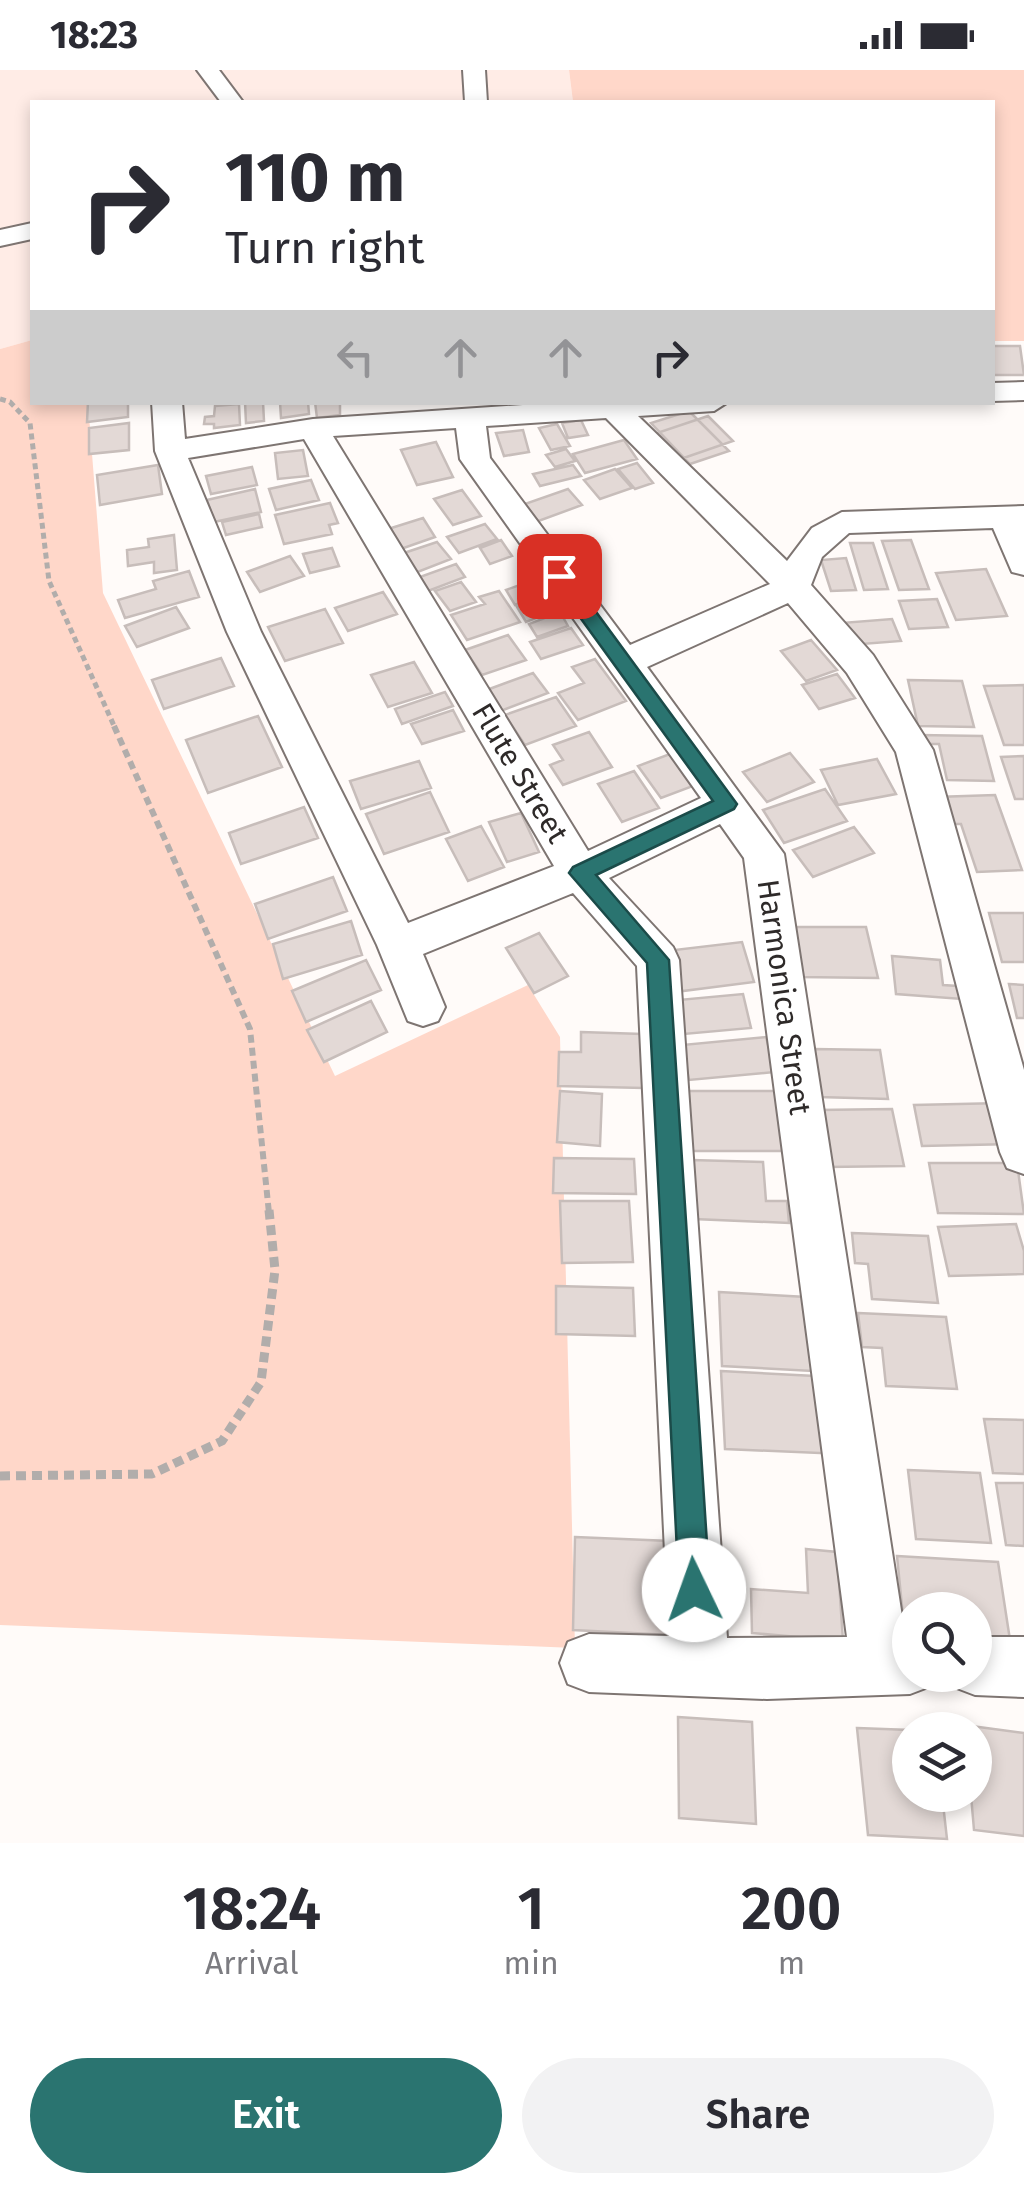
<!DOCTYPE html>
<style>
:root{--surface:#fff;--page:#f2f2f3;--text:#2b2b33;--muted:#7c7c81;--accent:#2a7470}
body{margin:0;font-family:"Fira Sans",sans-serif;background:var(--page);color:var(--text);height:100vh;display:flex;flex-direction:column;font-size:38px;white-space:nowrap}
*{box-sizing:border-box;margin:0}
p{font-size:32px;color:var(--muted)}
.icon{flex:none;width:55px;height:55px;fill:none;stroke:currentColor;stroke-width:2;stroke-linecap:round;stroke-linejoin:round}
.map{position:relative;height:1773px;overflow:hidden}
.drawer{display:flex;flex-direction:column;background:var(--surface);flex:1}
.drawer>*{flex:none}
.banner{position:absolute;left:30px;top:30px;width:965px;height:305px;border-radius:0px;box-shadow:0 5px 15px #0003;background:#fff;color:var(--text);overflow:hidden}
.fabs{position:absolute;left:892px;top:1522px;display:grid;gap:20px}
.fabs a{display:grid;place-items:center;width:100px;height:100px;border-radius:50%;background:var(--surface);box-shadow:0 5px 15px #0003;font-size:50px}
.pin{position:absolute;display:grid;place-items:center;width:85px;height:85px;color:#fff;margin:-42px;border-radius:20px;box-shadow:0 5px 15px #0006}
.me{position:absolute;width:110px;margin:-55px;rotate:357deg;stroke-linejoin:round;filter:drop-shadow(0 0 8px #0008)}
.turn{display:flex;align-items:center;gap:35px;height:210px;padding:0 30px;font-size:45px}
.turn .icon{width:130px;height:130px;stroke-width:2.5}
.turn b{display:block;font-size:70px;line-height:85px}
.lanes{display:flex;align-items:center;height:95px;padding:0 30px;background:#0003;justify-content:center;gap:50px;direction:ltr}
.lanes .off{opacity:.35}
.eta{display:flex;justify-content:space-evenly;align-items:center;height:170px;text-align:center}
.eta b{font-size:60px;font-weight:600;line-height:70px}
.cta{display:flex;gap:20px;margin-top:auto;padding:20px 30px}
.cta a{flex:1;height:115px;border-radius:60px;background:var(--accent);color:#fff;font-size:40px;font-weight:600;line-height:115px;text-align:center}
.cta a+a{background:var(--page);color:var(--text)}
.status{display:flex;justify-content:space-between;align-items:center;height:70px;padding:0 50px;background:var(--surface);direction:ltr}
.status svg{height:28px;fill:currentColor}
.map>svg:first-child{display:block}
.built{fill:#ffece6}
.green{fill:#ffd7c9}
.building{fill:#e3d9d6;stroke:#c7bdba;stroke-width:2.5}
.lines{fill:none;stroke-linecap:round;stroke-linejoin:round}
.minor-casing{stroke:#7e7572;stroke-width:4}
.path-far2{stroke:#b1adab;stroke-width:5;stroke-dasharray:6 4;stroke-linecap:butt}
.path-far1{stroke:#b1adab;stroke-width:6;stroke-dasharray:8 5;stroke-linecap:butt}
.path{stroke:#b1adab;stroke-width:9;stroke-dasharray:10 6;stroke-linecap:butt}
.minor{fill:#fff;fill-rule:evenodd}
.route{fill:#2a7470;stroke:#1b4b49;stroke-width:2.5}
.labels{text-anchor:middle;stroke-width:9;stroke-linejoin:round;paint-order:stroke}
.street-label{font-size:30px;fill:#2e2a29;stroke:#fff}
</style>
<div class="status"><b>18:23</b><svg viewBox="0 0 49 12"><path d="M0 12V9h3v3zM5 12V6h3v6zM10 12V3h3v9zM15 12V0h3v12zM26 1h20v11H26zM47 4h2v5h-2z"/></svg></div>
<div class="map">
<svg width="1024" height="1773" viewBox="0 0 1024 1773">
<rect width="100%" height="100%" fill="#fffbf9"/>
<!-- built -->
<path class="built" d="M0,0H569L573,32H32V270L0,279Z"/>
<!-- green -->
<path class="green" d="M569,0H1024V271H993L992,32H573Z
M32,270V332L88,333L103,523L335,1006L528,915L560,967L575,1578L0,1555V279Z"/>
<!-- building -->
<path class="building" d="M992,276H1020L1024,305H992Z
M88,332H128V347L87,352Z
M245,332H263L264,351L246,353Z
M280,332H308L309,344L281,348Z
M315,332H340V345L317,348Z
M239,334L240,355L214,358V354H204L205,347L214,346L215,336Z
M689,341L729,381L690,394L651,353Z
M708,346L733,371L675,391L651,365Z
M581,350L588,365L568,368L562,353Z
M129,353V380L89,384V358Z
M557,354L570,376L551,380L539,358Z
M523,360L529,382L504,386L496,363Z
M624,370L637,389L585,403L573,384Z
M436,372L453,407L417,415L401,380Z
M566,379L575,391L555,397L546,385Z
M303,380L308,406L278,409L275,383Z
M637,393L653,413L635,419L618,399Z
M158,395L162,424L100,435L97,405Z
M573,395L581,406L540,416L533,404Z
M252,397L257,415L211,424L206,406Z
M615,399L632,418L600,429L584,410Z
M311,410L319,430L276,440L269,419Z
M255,419L261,442L214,452L207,430Z
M568,419L582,435L533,453L519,436Z
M462,420L481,446L453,455L434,429Z
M330,433L338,453L329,455L332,464L284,474L275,445Z
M259,444L262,457L226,465L222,452Z
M423,448L435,467L398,480L385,460Z
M485,454L497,469L459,483L447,467Z
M174,465L177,500L154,503V492L128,496L127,480L149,477L148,469Z
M501,470L512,486L490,494L480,478Z
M911,470L929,519L899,520L882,471Z
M437,472L451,489L415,503L401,484Z
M850,473H873L888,519L864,520Z
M332,478L339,496L310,503L303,484Z
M290,486L304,506L260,522L247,502Z
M846,488L856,520L831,521L821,490Z
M456,494L465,507L428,521L417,508Z
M986,499L1007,546L956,550L936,503Z
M189,501L199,527L125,548L118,530L156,519L153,511Z
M539,508L549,522L515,535L506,520Z
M461,512L476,532L450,541L435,521Z
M499,521L520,552L467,570L451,545L485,534L479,527Z
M383,522L397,544L348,561L335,538Z
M550,525L559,539L526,552L517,537Z
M937,529L948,557L909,559L899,531Z
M176,537L189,558L137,577L125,556Z
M325,539L343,573L285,591L268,557Z
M560,542L568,556L537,567L529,554Z
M892,549L901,571L849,575L841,553Z
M571,558L583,575L541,589L530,572Z
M508,565L526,590L482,605L465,580Z
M811,570L837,600L806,611L781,581Z
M221,588L234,616L164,639L152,610Z
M595,589L626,631L578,650L558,623L584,613L572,597Z
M414,592L432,623L388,637L371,605Z
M533,603L548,623L498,642L484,621Z
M837,604L855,628L819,639L802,615Z
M908,610L962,611L974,657L918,656Z
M1024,615V675H1004L984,616Z
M445,622L453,636L402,654L395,639Z
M556,627L576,656L525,675L505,645Z
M453,640L464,661L422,674L411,654Z
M258,646L282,697L208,723L186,670Z
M589,662L612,697L563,715L550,695L563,690L553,675Z
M919,665L982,666L994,711L947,710L939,674H921Z
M790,683L814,712L767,732L743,702Z
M670,684L693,716L661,728L638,696Z
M1024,686V729H1015L1001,687Z
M877,689L896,724L838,735L821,700Z
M419,691L431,718L361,739L350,711Z
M634,701L659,738L622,752L598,714Z
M825,719L847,751L784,773L763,740Z
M430,722L449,762L384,784L366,744Z
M995,725L1022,800L977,802L961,754H945L936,727Z
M304,737L318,768L241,794L229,763Z
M521,743L539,782L507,792L489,752Z
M481,756L504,797L468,811L446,769Z
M854,757L874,783L813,807L793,780Z
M333,807L347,841L268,869L255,834Z
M989,843H1024V892H1002Z
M351,851L362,885L283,909L273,874Z
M795,857H866L878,908L800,907Z
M539,863L568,906L534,923L506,878Z
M742,872L754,912L675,922L666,881Z
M892,886L940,890L943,915L973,917L975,930L896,924Z
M366,890L381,920L306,952L292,921Z
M1009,914L1024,915V948H1017Z
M743,924L751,958L684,964L678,930Z
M371,931L387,962L324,992L307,960Z
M581,962L642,964L643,1018L558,1016L559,982H581Z
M766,967L775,1002L689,1010L682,975Z
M813,979L880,980L888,1029L819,1027Z
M560,1021L602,1024L600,1076L557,1072Z
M683,1021H775L783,1081H688Z
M1003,1033L1013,1074L922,1076L914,1035Z
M892,1039L904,1096L827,1097L818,1040Z
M554,1088L634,1089L636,1124L553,1123Z
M691,1090L763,1092L766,1131H787L789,1153L694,1149Z
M929,1093H1017L1024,1144L938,1143Z
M560,1131H629L633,1192L562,1193Z
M1016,1154L1024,1181V1204L949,1206L938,1157Z
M852,1163L928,1166L938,1233L872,1229L868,1194L855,1193Z
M556,1216L633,1218L635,1266L556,1264Z
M719,1222L824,1228L831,1302L722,1296Z
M858,1243L946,1247L957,1319L886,1316L882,1278L862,1277Z
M721,1301L834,1307L842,1384L725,1379Z
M984,1349L1024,1350V1404L993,1403Z
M908,1400L980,1403L991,1473L916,1469Z
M996,1413H1024V1476L1006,1475Z
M575,1467L670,1471L672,1565L573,1560Z
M806,1479L837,1482L843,1571L752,1563L751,1519L808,1523Z
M897,1486L998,1492L1012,1583L975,1580V1540H910V1576H906Z
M678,1647L752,1652L756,1754L679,1748Z
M964,1655L1024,1663V1766L974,1760L971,1725H975V1660H964Z
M857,1658L910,1660V1725H942L947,1769L868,1765Z"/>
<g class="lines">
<defs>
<path id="minor" d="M197,0H219L243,32H221Z
M463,0H485L487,32H465Z
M32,153V169L0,176V160Z
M1024,312V330L992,331V313Z
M152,332H182L185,369L313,349L567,332H728L714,341L638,346L787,491L812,458L842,442L1024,436V505L1012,502L993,458L849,463L822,487L811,515L873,585L933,680L1024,1000V1104L1007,1098L1000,1082L896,682L847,603L788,533L647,597L784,784L905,1566H910V1605H935L931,1616L910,1624L767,1629L589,1622L568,1614L560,1593L568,1572L589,1564L669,1566L637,896L573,823L423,884L445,937L438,951L423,956L408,951L377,875L227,562L155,381ZM606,348L770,514L630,575L490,388L486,356ZM456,358L460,389L701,728L588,781L333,366ZM304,369L554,796L408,853L261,562L188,388ZM720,754L744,788L847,1567L727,1568L679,890L673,877L609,808Z
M975,1567H1024V1627L975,1625L954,1617L949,1605H975Z"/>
</defs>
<!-- minor casing -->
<use href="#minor" class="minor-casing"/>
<!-- path-far2 -->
<path class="path-far2" d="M0,329L10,332L30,353L49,511L115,658"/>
<!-- path-far1 -->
<path class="path-far1" d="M114,656L250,959L269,1143"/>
<!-- path -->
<path class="path" d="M0,1406L152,1404L222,1371L261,1312L275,1200L269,1140"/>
<!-- minor -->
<use href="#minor" class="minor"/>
</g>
<!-- route -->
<path class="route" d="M559,500L566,501L737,734L734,739L596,805L669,890L710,1520L705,1531L694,1536L684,1531L679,1520L647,893L569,803L573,797L713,731L553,510V501Z"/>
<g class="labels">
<!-- street labels -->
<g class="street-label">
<text transform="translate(520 703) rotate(59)" y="10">Flute Street</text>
<text transform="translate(784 927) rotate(82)" y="10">Harmonica Street</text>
</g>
</g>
</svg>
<div class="fabs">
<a><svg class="icon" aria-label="search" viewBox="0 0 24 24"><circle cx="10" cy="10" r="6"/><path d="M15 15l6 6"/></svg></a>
<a><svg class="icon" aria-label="layers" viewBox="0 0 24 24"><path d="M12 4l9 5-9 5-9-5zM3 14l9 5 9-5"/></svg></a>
</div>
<div class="pin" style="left:559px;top:506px;background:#d93025"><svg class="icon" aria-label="arrive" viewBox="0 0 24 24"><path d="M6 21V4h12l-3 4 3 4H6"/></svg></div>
<svg class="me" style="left:694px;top:1520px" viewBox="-20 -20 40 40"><circle r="19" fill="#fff"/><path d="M0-13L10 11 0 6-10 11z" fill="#2a7470"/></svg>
<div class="banner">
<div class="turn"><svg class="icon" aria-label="right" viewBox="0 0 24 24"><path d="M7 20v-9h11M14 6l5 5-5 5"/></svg><div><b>110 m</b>Turn right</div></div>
<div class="lanes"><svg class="icon off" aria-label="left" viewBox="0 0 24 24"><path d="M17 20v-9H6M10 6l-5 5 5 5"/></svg><svg class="icon off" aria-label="ahead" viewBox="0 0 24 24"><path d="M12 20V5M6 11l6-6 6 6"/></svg><svg class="icon off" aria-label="ahead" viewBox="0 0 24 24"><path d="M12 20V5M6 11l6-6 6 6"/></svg><svg class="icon" aria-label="right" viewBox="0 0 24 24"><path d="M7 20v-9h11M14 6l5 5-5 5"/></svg></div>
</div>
</div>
<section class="drawer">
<div class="eta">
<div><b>18:24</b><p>Arrival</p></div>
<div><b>1</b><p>min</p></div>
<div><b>200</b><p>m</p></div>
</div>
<div class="cta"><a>Exit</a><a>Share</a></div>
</section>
